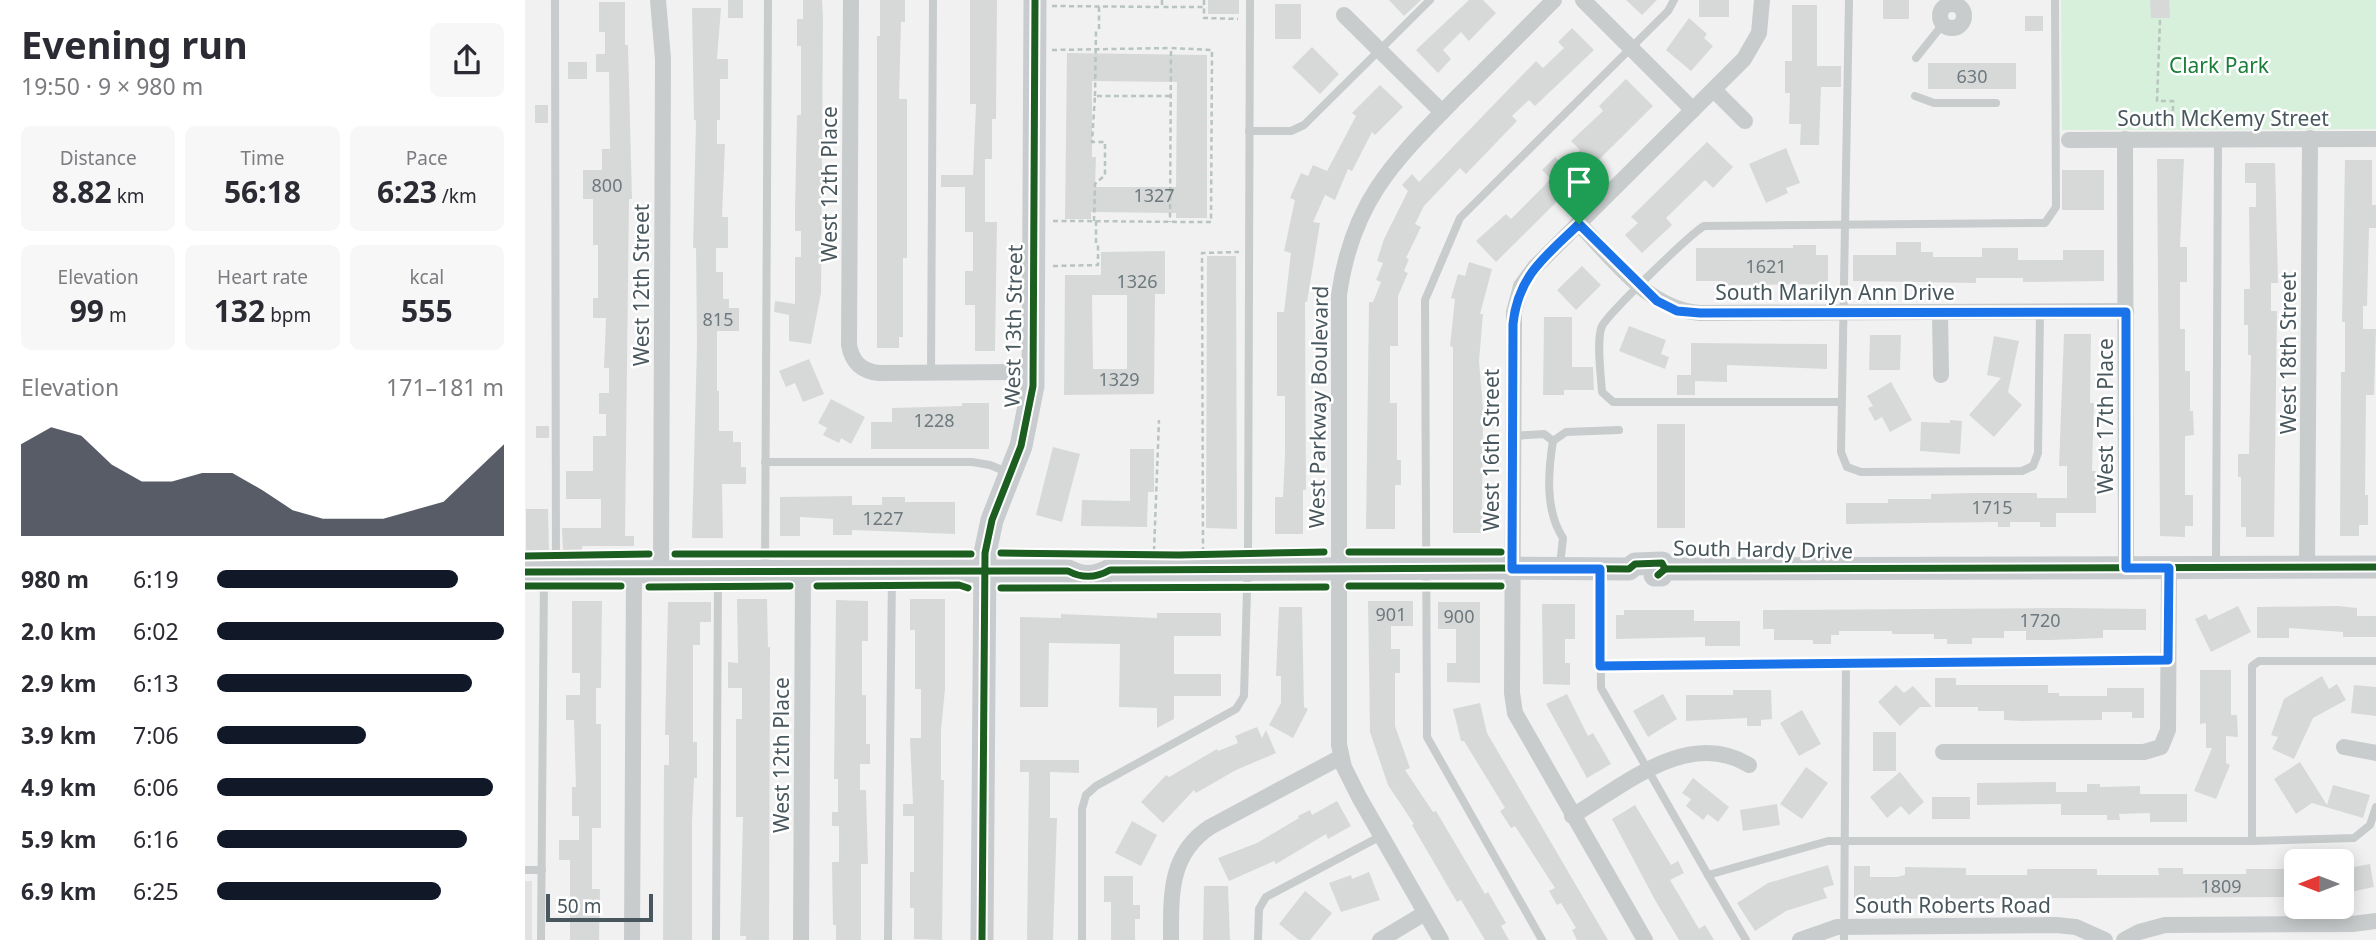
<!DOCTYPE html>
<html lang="en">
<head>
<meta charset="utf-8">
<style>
  body { margin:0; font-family:"Noto Sans",sans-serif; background:#f7f7f7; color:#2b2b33; height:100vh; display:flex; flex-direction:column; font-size:26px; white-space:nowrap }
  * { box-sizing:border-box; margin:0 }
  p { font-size:23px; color:#7c7c81 }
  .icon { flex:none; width:38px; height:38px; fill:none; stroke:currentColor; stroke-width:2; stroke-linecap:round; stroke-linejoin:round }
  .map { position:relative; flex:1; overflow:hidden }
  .side { display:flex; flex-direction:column; background:#fff; width:525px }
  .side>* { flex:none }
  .needle { width:46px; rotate:270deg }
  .controls { position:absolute; left:1759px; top:849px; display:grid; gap:14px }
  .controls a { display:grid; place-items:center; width:70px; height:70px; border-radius:10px; background:#fff; box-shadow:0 4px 18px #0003; font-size:35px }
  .scale { position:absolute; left:21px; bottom:18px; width:107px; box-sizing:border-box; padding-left:7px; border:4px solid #48575d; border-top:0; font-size:19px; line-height:24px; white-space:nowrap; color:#48575d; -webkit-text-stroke:5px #fff; paint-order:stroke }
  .pin { position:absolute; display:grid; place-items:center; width:60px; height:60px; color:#fff; margin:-72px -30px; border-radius:50% 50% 50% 0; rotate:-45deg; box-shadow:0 0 7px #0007 }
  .pin .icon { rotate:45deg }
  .round { display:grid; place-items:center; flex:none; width:74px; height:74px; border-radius:10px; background:#f7f7f7 }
  .summary { display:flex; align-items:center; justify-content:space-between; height:119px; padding:0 21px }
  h1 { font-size:38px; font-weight:700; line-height:52px }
  .figures { display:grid; grid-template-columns:repeat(3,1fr); gap:10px; height:119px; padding:7px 21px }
  .figures div { display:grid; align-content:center; border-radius:10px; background:#f7f7f7; text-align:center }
  .figures b { font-size:30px; font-weight:700 }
  .figures small { font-size:19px; font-weight:400 }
  .figures p { font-size:19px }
  .chart { height:196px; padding:14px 21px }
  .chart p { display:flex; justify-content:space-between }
  .chart svg { width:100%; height:126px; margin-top:7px; fill:#111827; opacity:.7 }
  ul { padding:0 21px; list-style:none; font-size:23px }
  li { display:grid; grid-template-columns:112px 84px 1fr; align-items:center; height:52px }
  li i { height:18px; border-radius:9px; background:#111827 }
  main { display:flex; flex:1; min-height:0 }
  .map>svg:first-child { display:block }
  .education { fill:#e3e2e3 }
  .green { fill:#d6f0db }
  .building { fill:#d7d9d9; fill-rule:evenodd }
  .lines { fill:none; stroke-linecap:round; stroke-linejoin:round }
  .path { stroke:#b8c4be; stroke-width:2.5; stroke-dasharray:5 3.5; stroke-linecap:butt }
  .lane { stroke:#c8cccd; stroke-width:8 }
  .street { stroke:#c8cccd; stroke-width:16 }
  .secondary { stroke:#c9ccce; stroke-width:23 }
  .cycleway-casing { stroke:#fff; stroke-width:11 }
  .cycleway { stroke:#1b5e20; stroke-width:7 }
  .route-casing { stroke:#fff; stroke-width:14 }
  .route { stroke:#1a73e8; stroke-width:9 }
  .labels { text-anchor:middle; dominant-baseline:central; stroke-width:5; stroke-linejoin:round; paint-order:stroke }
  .number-label { font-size:18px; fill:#6d797d }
  .park-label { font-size:21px; fill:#197e38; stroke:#fff }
  .street-label { font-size:21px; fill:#48575d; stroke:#fff }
</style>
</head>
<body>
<main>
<section class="side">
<div class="summary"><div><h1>Evening run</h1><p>19:50 · 9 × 980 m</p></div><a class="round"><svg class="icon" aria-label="share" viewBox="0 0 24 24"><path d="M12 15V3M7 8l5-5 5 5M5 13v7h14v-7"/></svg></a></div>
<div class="figures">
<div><p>Distance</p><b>8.82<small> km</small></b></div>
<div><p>Time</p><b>56:18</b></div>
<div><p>Pace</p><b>6:23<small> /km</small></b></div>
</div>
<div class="figures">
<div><p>Elevation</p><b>99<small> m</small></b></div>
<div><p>Heart rate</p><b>132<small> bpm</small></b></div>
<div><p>kcal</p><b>555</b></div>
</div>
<div class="chart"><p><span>Elevation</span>171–181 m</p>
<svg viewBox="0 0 160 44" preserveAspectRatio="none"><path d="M0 44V12L10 6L20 9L30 19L40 25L50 25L60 22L70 22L80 28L90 35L100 38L110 38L120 38L130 35L140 32L150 22L160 12V44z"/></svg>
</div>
<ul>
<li><b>980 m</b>6:19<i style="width:84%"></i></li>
<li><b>2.0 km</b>6:02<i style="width:100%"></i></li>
<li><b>2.9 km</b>6:13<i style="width:89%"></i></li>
<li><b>3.9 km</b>7:06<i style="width:52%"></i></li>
<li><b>4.9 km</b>6:06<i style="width:96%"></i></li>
<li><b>5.9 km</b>6:16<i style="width:87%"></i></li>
<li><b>6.9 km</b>6:25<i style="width:78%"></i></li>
</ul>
</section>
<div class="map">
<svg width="1851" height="940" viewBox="0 0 1851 940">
  <rect width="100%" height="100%" fill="#f1f1f1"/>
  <rect class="education" x="0" y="881" width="7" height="59"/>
  <path class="green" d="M1536 0H1851V129L1537 130Z"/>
  <g class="building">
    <rect x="203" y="0" width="15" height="18"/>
    <path d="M278 0H297L298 19 296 293 286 344 264 341V315L249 312 250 301 270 304V257H276V231H270V209L272 115H276V46H272V19H278Z"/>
    <path d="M355 0H380V22H376L374 99H382V258H378V337H374V348H352V36H355Z"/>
    <path d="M445 0H472L471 119H467V159H460V222H472L470 351H450V305H440V271H448V232H440V187H416V175H448L451 104H445Z"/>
    <rect x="683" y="0" width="31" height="14"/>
    <path d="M864 0H896L879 16Z"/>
    <path d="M944 0H958L971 13 944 41 936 32 918 50 926 59 913 73 891 50Z"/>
    <path d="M1101 0H1132L1117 15Z"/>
    <rect x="1174" y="0" width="30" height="17"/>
    <rect x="1358" y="0" width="26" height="19"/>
    <path d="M1625 0H1644L1645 18H1626Z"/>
    <path d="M74 2H100V45H103L107 199H104L100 536H109V546H57V550H38L37 528H76V499H41V471H68V436H81V414H74V393H84V368H79L81 318H68V298H73V245H68V199H58V170H77V149H85L84 72H71V54H80V32H74Z"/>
    <rect x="750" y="4" width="26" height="35"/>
    <path d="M1267 5H1292V66H1316V87H1296L1294 145H1275L1276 124H1264L1265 93H1260V61H1267Z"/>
    <path d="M167 8H196L192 59H203V79H195V120H192V144H200L197 217H203V248H191V272H198V299H204V308H214V331H192V391H194V431H208V442H216V467H221V484H197L198 538H167L172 344 171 248H168L171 120H169Z"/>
    <rect x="1500" y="16" width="18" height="15"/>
    <path d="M1164 18 1182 34 1179 38 1188 46 1166 71 1141 50Z"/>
    <path d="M1047 28 1069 50 1010 106 1004 100 987 116 992 121 941 174 935 168 899 206 890 224 896 227 881 258 884 259 879 271 883 273 873 296V346H865V403H872V460H876V485H870V529H841L844 302H848L856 282 851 280 858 263 852 261 859 239 883 191 877 185 887 174 894 182 1011 61 1018 68 1039 48 1033 42Z"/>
    <path d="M787 47 814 74 795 94 767 67Z"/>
    <path d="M542 53 682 55V218H651V213L566 212V219H540ZM567 81 652 82 651 187H570L571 157H567Z"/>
    <rect x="43" y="62" width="19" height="17"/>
    <rect x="1403" y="63" width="88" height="26"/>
    <path d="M1101 79 1128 106 971 262 951 241 981 214 986 219 1021 184 1025 178 1017 170 1030 157 1039 166 1055 150 1046 141 1078 111 1074 106Z"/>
    <path d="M855 85 878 107 850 135 847 132 827 171 823 169 810 200 800 195 788 222 795 223 782 302H780L781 490H778V534H750V497H758L760 453V396H752V312H759L766 253 759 251 770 200 765 198 776 173 783 176 788 165 802 171 831 116 827 113Z"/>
    <rect x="10" y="105" width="13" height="18"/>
    <path d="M1182 142 1208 167 1188 188 1180 180 1141 218 1147 225 1117 253 1100 235 1113 223 1106 217Z"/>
    <path d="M1261 148 1275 183 1261 188 1263 193 1241 203 1224 164Z"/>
    <path d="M1632 159H1659L1655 247H1662V282H1655V329H1660V371H1665V411H1668L1669 435 1660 436V495H1668V526H1660V537L1635 536Z"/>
    <path d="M1820 160H1847V205H1851V228H1844L1842 306H1838V329H1851L1849 395H1841L1840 495H1843V525H1834V536H1815L1816 372H1820V322H1817Z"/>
    <path d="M1720 163H1750L1753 283H1746V311H1752L1749 537H1721V527H1716V477H1713V454H1724L1726 355H1723V325H1719V289H1725L1724 207H1731V183H1720Z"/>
    <rect x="1537" y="170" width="42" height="40"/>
    <path d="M1371 242H1396V252H1408V257H1457V248H1493V260H1538V250H1579V281L1498 282V278H1451V283L1328 281V255H1371Z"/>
    <path d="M1268 245H1291V255H1303V284L1198 285V281H1171V248H1268Z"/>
    <path d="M640 251V294H630L629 394 539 395 540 275H576V252ZM567 295H602V369H568Z"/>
    <path d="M682 256H711L712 529 681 528Z"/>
    <path d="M944 262 967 269 955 314H958L954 361 958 408 957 533H928V347L925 346 930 299 926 298 933 274 940 276Z"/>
    <path d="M1057 266 1076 285 1051 310 1032 290Z"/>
    <path d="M1019 317H1047V367H1068L1069 390H1039V395H1018Z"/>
    <path d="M1104 326 1141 340 1136 354 1144 357 1140 369 1094 351Z"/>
    <path d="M1539 334H1566L1565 403H1569L1567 471H1571V513H1531V527H1515V522H1485V527H1473V522L1321 524V503H1363V499H1406V494L1449 493H1512V498H1542V466H1534Z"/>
    <path d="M1345 335H1376L1375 370H1344Z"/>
    <path d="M1469 336 1494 341 1483 392 1497 405 1469 437 1444 415 1476 378 1462 375Z"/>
    <path d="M1166 343 1302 344V369L1202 365V382L1170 381V395H1152V375H1166Z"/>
    <path d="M284 359 299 394 278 402 270 383 261 387 254 371Z"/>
    <path d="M1366 382 1387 420 1365 432 1357 417 1350 421 1343 408 1348 406 1342 396Z"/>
    <path d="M306 399 340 417 326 444 316 438 314 443 298 435 302 428 293 423Z"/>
    <path d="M437 403H464V449H346V422H367V408L437 406Z"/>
    <path d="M1425 420 1437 421 1435 454 1395 451 1396 422 1425 423Z"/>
    <rect x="1132" y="424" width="28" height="104"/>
    <rect x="11" y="426" width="13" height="12"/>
    <path d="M528 447 555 454 537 522 511 515Z"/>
    <path d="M605 449H629V492H623L622 527 556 526 557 500 605 501Z"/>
    <path d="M327 496V505H357V497H380V502H430V534L327 530V535H308V519L275 517V536H255V497Z"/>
    <path d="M1 509H23L24 550 1 551Z"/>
    <path d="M212 599H242L243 647H245L244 940H221V936H215L218 817H211V719H217V688H203V662L213 663Z"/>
    <path d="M385 599H420V689L416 730V780H419L417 940 389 939V908H385V872H389V816H378V804H388L385 738H396V689H390V630H385Z"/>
    <path d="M311 600 343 601V641H337V695H341V744H345V764H335V790H341L343 864H336V940H311V925H308L307 862H314V826H307V812H313V779H309Z"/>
    <path d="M47 601H77L76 688H71V724H76V828H67V889H75L74 940H45V860H34V840H54V816H47V787H51L49 720H41V695H55V673H47Z"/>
    <path d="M843 601H888V626H866V649H875V673H870V726L885 768 880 770 908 812 911 811 960 894 963 892 981 923 976 926 984 940H960L936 900 932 902 887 825 889 824 863 785 845 732Z"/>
    <path d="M143 602H186V622H175V645H168V742H172V778H169L167 823V940H138L139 765H144V735H140Z"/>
    <path d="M913 602H955V683L922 682V663H931V629H913Z"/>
    <path d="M1017 604H1050V639H1040V663H1045V685L1018 684Z"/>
    <path d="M1713 606 1726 632 1686 652 1670 619 1681 614 1684 620Z"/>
    <path d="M1813 606 1832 608V616H1851V637H1818V632L1764 628V638H1732V607Z"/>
    <path d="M754 607H777L779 707 783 709 768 738 744 725 756 703V676H751Z"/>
    <path d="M1542 608 1621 609V630H1578V638L1525 640H1501V631H1479V638H1447V644H1422V639H1409V634H1367V631H1314V635H1306V644H1288V640H1249V629H1238V610Z"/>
    <path d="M1099 610H1169V621H1215V646H1180V637L1091 639V615H1099Z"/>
    <path d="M632 613H696V636H649V674H696V696H649V719L632 728V708L594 707 595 644 524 643 523 707H495V617L536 618V614L632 618Z"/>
    <path d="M1675 670H1706V715H1712L1713 737 1701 736V763L1705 765 1691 799 1669 791 1687 748H1681V723L1675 724Z"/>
    <path d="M1797 676 1804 689 1812 684 1821 700 1788 718 1769 759 1747 749 1753 737 1746 735 1759 699Z"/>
    <path d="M1410 678H1431V685H1523V693H1534V696H1582V688H1619V718H1607V712H1577V720L1496 721 1479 720V711H1453V707H1410Z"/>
    <path d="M1371 685 1379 693 1388 686 1407 707H1395L1375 726 1353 702Z"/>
    <path d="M1829 685 1851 687V716L1826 713Z"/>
    <path d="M1208 690H1246L1247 719 1236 720V726H1222V718L1161 721V695H1208Z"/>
    <path d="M1042 694 1063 736 1068 733 1086 764 1062 778 1021 704Z"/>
    <path d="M1138 694 1152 719 1123 737 1108 711Z"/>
    <path d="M955 703 962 733 1083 940H1052L1047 930 1051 928 1036 903 1032 905 1024 891 1030 888 990 826 986 828 975 811 980 808 939 741H936L928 709Z"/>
    <path d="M1277 710 1296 744 1274 756 1255 723Z"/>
    <path d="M732 727 737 738 741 730 751 753 711 770 671 793 669 790 638 823 616 802 641 775 644 777 692 749 693 751 713 743 710 736Z"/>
    <rect x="1348" y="732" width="23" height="39"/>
    <path d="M495 760H554V773L525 772V818H532L528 940H502L504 772H495Z"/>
    <path d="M1775 762 1802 805 1808 785 1845 795 1838 818 1787 803 1771 814 1749 779Z"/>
    <path d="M1281 767 1303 783 1277 819 1255 804Z"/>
    <path d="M1375 772 1399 802 1384 815 1376 806 1362 818 1345 797Z"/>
    <path d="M1168 778 1204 807 1193 822 1183 814 1178 820 1161 806 1166 799 1157 793Z"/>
    <path d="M1531 782V792H1562V784H1575V787L1615 786V794H1662V822H1625V813L1594 814 1595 820H1582V815H1536V804L1452 805V783Z"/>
    <rect x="1407" y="797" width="38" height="22"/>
    <path d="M812 801 826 826 803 839 801 834 751 864 749 861 704 881 693 858 732 843 774 818 773 816 785 810 787 815Z"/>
    <path d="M1252 804 1255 825 1218 831 1215 810Z"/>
    <path d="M1110 805 1146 865 1153 861 1159 873 1145 880 1174 929 1180 925 1189 940H1154L1130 900 1087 819Z"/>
    <path d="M607 821 632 835 616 866 590 853Z"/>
    <path d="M1829 864V867L1845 864 1849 887 1816 894V867Z"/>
    <path d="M1303 865 1309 885 1298 888 1302 898 1261 911 1230 931 1212 903 1243 883Z"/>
    <path d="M1329 866H1345V877H1372L1380 875V867L1441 868V875H1502V869H1572V875H1634L1633 868H1658V874H1721V869H1760V873H1771V897L1329 899Z"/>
    <path d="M844 872 855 900 816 912 804 883 826 875 827 879Z"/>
    <path d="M579 876H608V905H615V919H610V940H586V902H579Z"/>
    <path d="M679 886H703L705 940H678Z"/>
    <path d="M780 891 807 913 785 940H774L754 924Z"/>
  </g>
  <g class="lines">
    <g class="path">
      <path d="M637 0V7H679"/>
      <path d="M679 0V18L713 19"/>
      <path d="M527 6 637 7"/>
      <path d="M574 7V29"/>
      <path d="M1635 20 1632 101H1648V124"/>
      <path d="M527 50 646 48"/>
      <path d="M570 96 571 29"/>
      <path d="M528 221C581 221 633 222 686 222L687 50 646 48 645 222"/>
      <path d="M569 221 570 184 580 175V142H567L570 96H646"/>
      <path d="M571 221V243"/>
      <path d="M528 266 573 265V243"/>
      <path d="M629 551 634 420"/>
      <path d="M678 552 677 253 714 252"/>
    </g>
    <g class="lane">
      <path d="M30 0 31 569"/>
      <path d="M1324 0 1316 452 1322 467 1336 472 1497 471 1508 466 1513 453 1515 312"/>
      <path d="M1391 58 1418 24"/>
      <path d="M1390 96 1409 103H1471"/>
      <path d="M724 131H766L779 125 905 0"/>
      <path d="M406 373 408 0"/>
      <path d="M1316 402H1088L1077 392C1076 377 1071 339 1077 326 1085 312 1164 235 1179 226L1520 223 1531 207 1530 0"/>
      <path d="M987 436 1019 434 1028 441"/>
      <path d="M240 462H447L465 465 484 473"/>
      <path d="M1035 565 1038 538C1020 511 1023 472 1028 441L1041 432 1094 430"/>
      <path d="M1691 565 1693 138"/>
      <path d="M1075 569 1076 688 1183 875 1303 841H1727"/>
      <path d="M240 570 243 0"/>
      <path d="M1851 661H1734L1727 666V841L1829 838 1845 825 1851 807"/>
      <path d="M1075 666 1321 665"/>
      <path d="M0 870H17"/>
      <path d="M1183 875 1221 940"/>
      <path d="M16 940 19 575"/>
      <path d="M191 940 193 575"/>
      <path d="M363 940 367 572"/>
      <path d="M557 940V809L561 795 571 786 711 709 719 696 723 555 725 0"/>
      <path d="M733 940 734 909 741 897 856 836"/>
      <path d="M1017 940 902 737 900 300 935 218 1143 11 1149 0"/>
      <path d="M1319 940 1321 665 1643 660"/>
    </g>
    <g class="street">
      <path d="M133 0 138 59 136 571"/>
      <path d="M326 0 324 345C327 362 336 371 354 373L508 372"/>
      <path d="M1058 0 1168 110"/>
      <circle cx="1427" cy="16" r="12"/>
      <path d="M819 15 917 112"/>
      <path d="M1189 90 1220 121"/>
      <path d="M1600 139 1601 568"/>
      <path d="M1544 140 1851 139"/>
      <path d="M1054 224C1089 259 1122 309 1175 313L1601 311"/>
      <path d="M1415 312 1416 375"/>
      <path d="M1782 567 1785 138"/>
      <path d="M1819 747 1851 753"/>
      <path d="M1418 752H1619L1636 747 1643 730 1644 568"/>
      <path d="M1047 816C1100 785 1163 728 1224 765"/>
      <path d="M107 940 109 572"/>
      <path d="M276 940 278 571"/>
      <path d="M646 940C646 895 644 854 685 827L816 757"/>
      <path d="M855 940 900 913"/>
      <path d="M916 940 834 797 819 767 814 745V295C827 202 868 162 931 98 964 66 996 33 1029 0"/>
      <path d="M1120 940 990 713 987 693 989 312 996 286 1010 267 1219 59 1234 33 1237 0"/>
      <path d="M1275 940 1312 927 1531 925 1551 927 1580 940"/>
      <path d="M1599 940 1614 932 1640 925 1828 924 1851 921"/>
    </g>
    <g class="secondary">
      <path d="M0 572 543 571C558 579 571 578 585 570L975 568 1104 569 1110 564 1137 563 1140 569"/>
      <path d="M1130 575H1136L1140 569 1851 567"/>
      <path d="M457 940 460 553 467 520 496 446 508 386 510 0"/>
    </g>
    <g class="cycleway-casing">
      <g id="cycleway">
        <path d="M824 552H976"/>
        <path d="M476 553 654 555 799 552"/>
        <path d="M150 554H446"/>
        <path d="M0 556 124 554"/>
        <path d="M0 572 543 571C558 579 571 578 585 570L975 568 1104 569 1110 564 1137 563 1140 569"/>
        <path d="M1133 575 1140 569 1851 567"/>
        <path d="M0 586H96"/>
        <path d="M292 586 434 585 443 588"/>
        <path d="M824 586H976"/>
        <path d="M124 587 265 586"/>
        <path d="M476 588 801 587"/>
        <path d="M457 940 460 553 467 520 496 446 508 386 510 0"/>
      </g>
    </g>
    <use href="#cycleway" class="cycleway"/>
  </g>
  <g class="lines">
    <g class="route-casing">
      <path id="route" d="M1054 224 1132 301 1152 311 1175 313 1601 312V568H1644L1643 660 1075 666V569H987L988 324C993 275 1021 256 1054 224Z"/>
    </g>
    <use href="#route" class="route"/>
  </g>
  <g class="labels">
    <g class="number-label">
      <text x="1447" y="76">630</text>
      <text x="82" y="185">800</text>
      <text x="629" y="195">1327</text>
      <text x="1241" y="266">1621</text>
      <text x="612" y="281">1326</text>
      <text x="193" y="319">815</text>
      <text x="594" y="379">1329</text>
      <text x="409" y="420">1228</text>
      <text x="1467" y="507">1715</text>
      <text x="358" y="518">1227</text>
      <text x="866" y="614">901</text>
      <text x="934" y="616">900</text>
      <text x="1515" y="620">1720</text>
      <text x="1696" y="886">1809</text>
    </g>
    <g class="park-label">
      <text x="1694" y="65">Clark Park</text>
    </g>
    <g class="street-label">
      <text x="1698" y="118">South McKemy Street</text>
      <text transform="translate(304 184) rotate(-90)">West 12th Place</text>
      <text transform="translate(116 285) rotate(-90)">West 12th Street</text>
      <text x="1310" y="292">South Marilyn Ann Drive</text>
      <text transform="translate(488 326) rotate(-89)">West 13th Street</text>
      <text transform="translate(1763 353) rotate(-90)">West 18th Street</text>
      <text transform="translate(793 407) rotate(-89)">West Parkway Boulevard</text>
      <text transform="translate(1580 416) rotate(-90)">West 17th Place</text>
      <text transform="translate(966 450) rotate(-90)">West 16th Street</text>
      <text transform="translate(1238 549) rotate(1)">South Hardy Drive</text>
      <text transform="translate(256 755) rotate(-90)">West 12th Place</text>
      <text x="1428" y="905">South Roberts Road</text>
    </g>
  </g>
</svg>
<div class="controls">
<a><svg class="needle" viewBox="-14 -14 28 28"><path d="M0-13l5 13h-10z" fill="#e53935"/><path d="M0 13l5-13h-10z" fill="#7c7c81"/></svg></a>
</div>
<div class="scale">50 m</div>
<div class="pin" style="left:1054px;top:224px;background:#1e9e55"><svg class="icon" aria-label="arrive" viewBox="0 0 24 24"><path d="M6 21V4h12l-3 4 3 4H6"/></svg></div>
</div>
</main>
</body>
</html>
